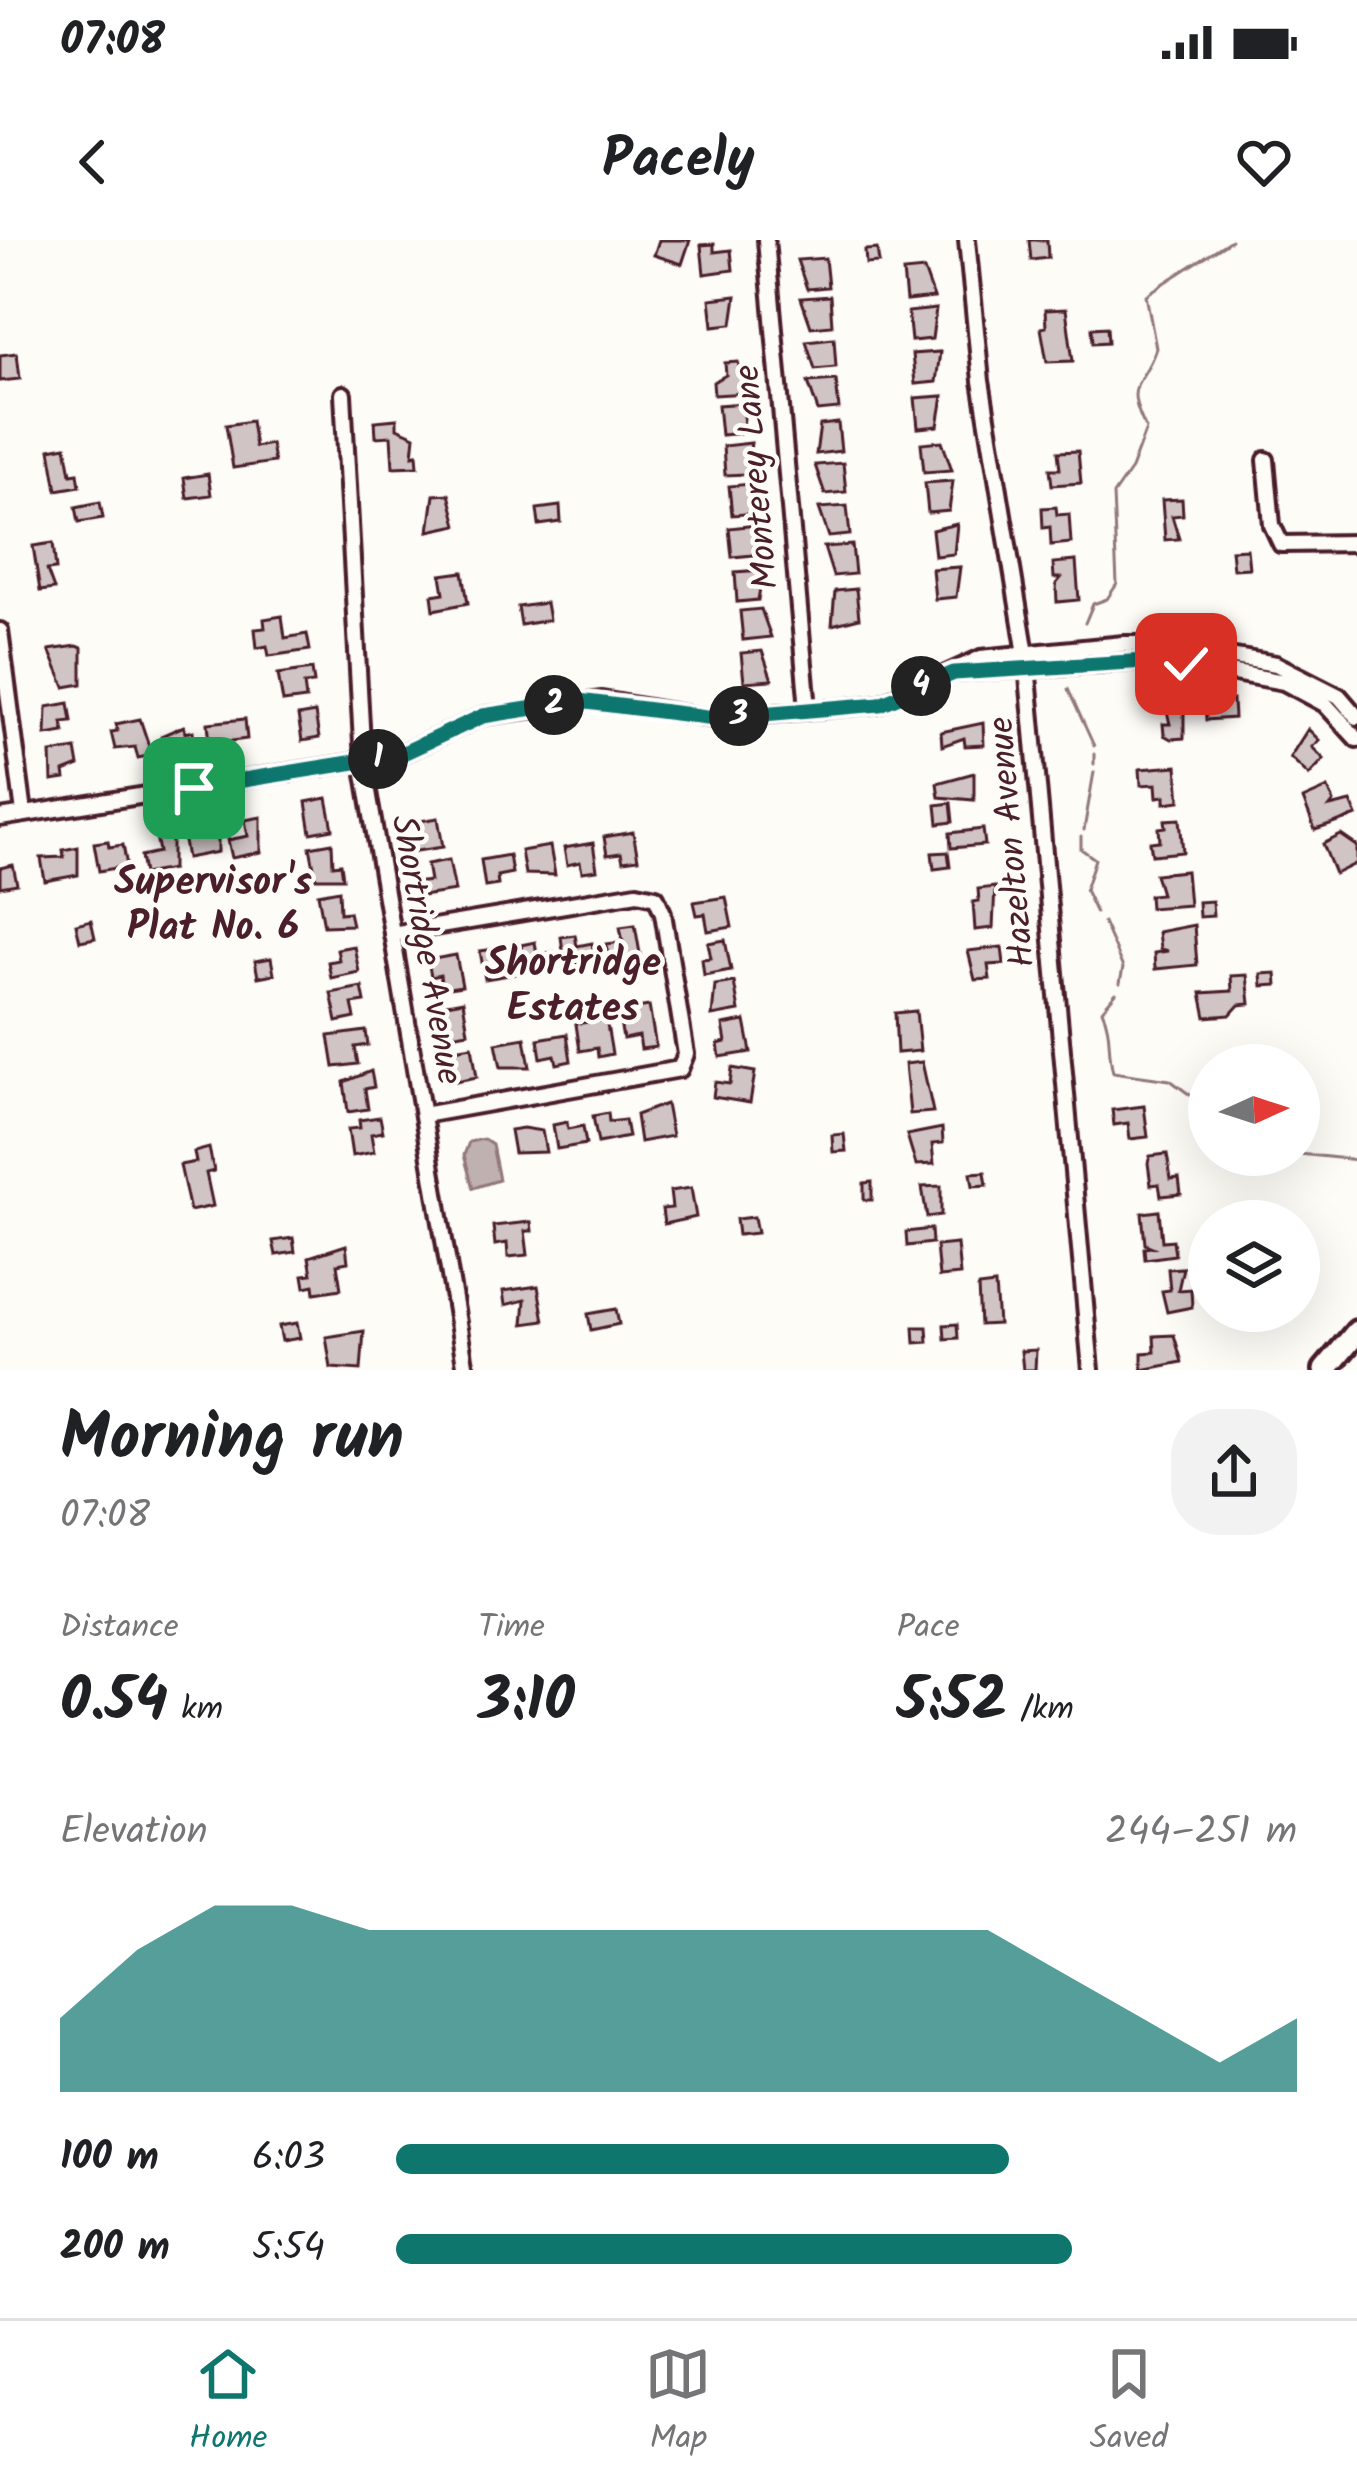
<!DOCTYPE html>
<html lang="en">
<head>
<meta charset="utf-8">
<style>
  body { margin:0; font-family:Kalam,sans-serif; background:#f2f2f2; color:#202124; height:100vh; display:flex; flex-direction:column; font-size:45px; white-space:nowrap }
  * { box-sizing:border-box; margin:0 }
  p { font-size:39px; color:#757577 }
  .icon { flex:none; width:66px; height:66px; fill:none; stroke:currentColor; stroke-width:2; stroke-linecap:round; stroke-linejoin:round }
  .map { position:relative; height:1130px; overflow:hidden }
  .details { display:flex; flex-direction:column; background:#fff; flex:1 }
  .details>* { flex:none }
  .needle { width:78px; rotate:87deg }
  .buttons { position:absolute; left:1188px; top:804px; display:grid; gap:24px }
  .buttons a { display:grid; place-items:center; width:132px; height:132px; border-radius:50%; background:#fff; box-shadow:0 12px 48px #0002; font-size:60px }
  .pin { position:absolute; display:grid; place-items:center; width:102px; height:102px; color:#fff; margin:-51px; border-radius:24px; box-shadow:0 6px 18px #0006 }
  .km { position:absolute; width:60px; height:60px; margin:-30px; border-radius:50%; background:#222; color:#fff; font-size:33px; line-height:60px; text-align:center }
  .round { display:grid; place-items:center; flex:none; width:126px; height:126px; border-radius:48px; background:#f2f2f2 }
  .summary { display:flex; align-items:center; justify-content:space-between; height:204px; padding:0 60px }
  h1 { font-size:66px; font-weight:700; line-height:90px }
  .figures { display:grid; grid-template-columns:repeat(3,1fr); gap:18px; height:204px; padding:12px 60px }
  .figures div { display:grid; align-content:center }
  .figures b { font-size:60px; font-weight:700 }
  .figures small { font-size:33px; font-weight:400 }
  .figures p { font-size:33px }
  .chart { height:336px; padding:24px 60px }
  .chart p { display:flex; justify-content:space-between }
  .chart svg { width:100%; height:216px; margin-top:12px; fill:#0f766e; opacity:.7 }
  ul { padding:0 60px; list-style:none; font-size:39px }
  li { display:grid; grid-template-columns:192px 144px 1fr; align-items:center; height:90px }
  li i { height:30px; border-radius:15px; background:#0f766e }
  .status { display:flex; justify-content:space-between; align-items:center; height:84px; padding:0 60px; background:#fff; direction:ltr }
  .status svg { height:33px; fill:currentColor }
  header { display:flex; justify-content:space-between; align-items:center; height:156px; padding:0 60px; background:#fff; font-size:54px; font-weight:700 }
  .tab-bar { display:flex; justify-content:space-around; align-items:center; height:168px; border-top:3px solid #e0e0e0; background:#fff; font-size:33px; color:#757577 }
  .tab-bar a { display:grid; justify-items:center; gap:6px }
  .tab-bar .active { color:#0f766e }
  .map>svg:first-child { display:block }
  .water { fill:#c0b1b1; stroke:#91777b; stroke-width:3 }
  .lines { fill:none; stroke-linecap:round; stroke-linejoin:round }
  .stream { stroke:#91777b; stroke-width:3 }
  .building { fill:#d0c5c4; stroke:#4a1f2b; stroke-width:3 }
  .minor-casing { stroke:#4a1f2b; stroke-width:22 }
  .highway-casing { stroke:#4a1f2b; stroke-width:30 }
  .minor { stroke:#fdfcf7; stroke-width:14 }
  .highway { stroke:#fdfcf7; stroke-width:21 }
  .route-casing { stroke:#fff; stroke-width:24 }
  .route { stroke:#0f766e; stroke-width:15 }
  .labels { text-anchor:middle; dominant-baseline:central; stroke-width:9; stroke-linejoin:round; paint-order:stroke }
  .street-label { font-size:36px; fill:#4a1f2b; stroke:#fdfcf7 }
  .neighbourhood-label { font-size:39px; font-weight:bold; fill:#4a1f2b; stroke:#fdfcf7 }
</style>
</head>
<body>
<div class="status"><b>07:08</b><svg viewBox="0 0 49 12"><path d="M0 12V9h3v3zM5 12V6h3v6zM10 12V3h3v9zM15 12V0h3v12zM26 1h20v11H26zM47 4h2v5h-2z"/></svg></div>
<header><svg class="icon" aria-label="back" viewBox="0 0 24 24"><path d="M15 5l-7 7 7 7"/></svg>Pacely<svg class="icon" aria-label="heart" viewBox="0 0 24 24"><path d="M12 20l-8-8c-3-5 5-10 8-4 3-6 11-1 8 4z"/></svg></header>
<div class="map">
<svg width="1357" height="1130" viewBox="0 0 1357 1130">
  <rect width="100%" height="100%" fill="#fdfcf7"/>
  <filter id="ink" filterUnits="userSpaceOnUse"><feTurbulence type="fractalNoise" baseFrequency=".00833" numOctaves="2"/><feDisplacementMap in="SourceGraphic" scale="24" xChannelSelector="R" yChannelSelector="G"/><feConvolveMatrix kernelMatrix="1 2 1 2 8 2 1 2 1" color-interpolation-filters="sRGB"/></filter>
  <g filter="url(#ink)">
    <path class="water" d="M483 899 492 905 499 940 473 948 464 915 469 902Z"/>
    <g class="lines">
      <g class="stream">
        <path d="M1085 383 1093 364 1107 359 1117 344 1113 255 1131 229 1146 189C1122 140 1143 148 1156 108L1146 55 1231 0"/>
        <path d="M1068 449 1094 506"/>
        <path d="M1094 524V514"/>
        <path d="M1084 590 1094 532"/>
        <path d="M1081 597V609L1095 619 1085 650 1096 673"/>
        <path d="M1103 682 1123 728 1120 743"/>
        <path d="M1116 753 1102 770C1112 791 1107 810 1113 832L1170 840 1209 869"/>
        <path d="M1299 914 1357 920"/>
      </g>
    </g>
    <g class="building">
      <path d="M659 0H690L682 24 654 15Z"/>
      <path d="M1029 0H1047L1048 18 1031 20Z"/>
      <path d="M714 4V12L731 10 733 30 704 34 701 5Z"/>
      <path d="M877 9 879 23 866 24 865 10Z"/>
      <path d="M825 18 828 47 807 49 797 20Z"/>
      <path d="M924 30 934 58 906 61 903 32Z"/>
      <path d="M736 56 732 84 713 86 710 59Z"/>
      <path d="M830 56 832 85 811 87 801 58Z"/>
      <path d="M936 69 932 99 911 101 908 72Z"/>
      <path d="M1066 69 1073 121 1047 122 1041 88 1046 87 1045 70Z"/>
      <path d="M1107 87 1108 102 1093 103 1092 88Z"/>
      <path d="M834 98 836 127 815 129 806 101Z"/>
      <path d="M940 112 936 142 915 144 912 114Z"/>
      <path d="M17 113 20 139 0 141V115Z"/>
      <path d="M738 122 747 153 714 155 713 142 726 135 725 123Z"/>
      <path d="M836 140 839 169 818 171 808 142Z"/>
      <path d="M943 156 938 186 918 188 915 158Z"/>
      <path d="M746 163 742 193 721 195 718 165Z"/>
      <path d="M397 179V188L415 196 413 215 417 214 418 226 393 227 391 196 376 197 375 181Z"/>
      <path d="M251 181 255 207 271 204 274 222 233 228 226 185Z"/>
      <path d="M838 183 841 211 816 214 820 185Z"/>
      <path d="M942 201 952 230 924 232 921 203Z"/>
      <path d="M751 203 746 234 725 235 723 206Z"/>
      <path d="M66 206 71 234 78 233 80 246 57 250 50 209Z"/>
      <path d="M1078 211 1081 243 1052 245 1050 229H1060L1058 212Z"/>
      <path d="M843 223 846 252 825 254 815 225Z"/>
      <path d="M208 234 211 255 187 258 184 238Z"/>
      <path d="M953 241 949 271 928 273 925 243Z"/>
      <path d="M750 244 760 273 732 275 729 246Z"/>
      <path d="M449 254 457 285 429 291 434 255Z"/>
      <path d="M1182 259 1183 275 1172 276 1179 299 1165 300 1162 260Z"/>
      <path d="M100 262 103 278 79 282 76 267Z"/>
      <path d="M560 266 561 282 539 285 537 269Z"/>
      <path d="M847 266 850 295 829 297 819 268Z"/>
      <path d="M1056 267 1057 275 1069 274 1071 303 1051 305 1050 287 1043 288 1042 268Z"/>
      <path d="M957 284 954 314 935 316 932 290Z"/>
      <path d="M757 285 753 315 732 317 729 288Z"/>
      <path d="M53 303 56 329 47 330 54 349 40 351 33 306Z"/>
      <path d="M852 305 855 334 833 336 824 307Z"/>
      <path d="M1247 309 1249 328 1233 329 1231 310Z"/>
      <path d="M1076 321 1079 360 1057 362 1056 344 1061 338H1054L1053 323Z"/>
      <path d="M960 327 956 357 935 359 932 329Z"/>
      <path d="M763 330 758 360 737 362 735 332Z"/>
      <path d="M463 332 468 363 434 370 432 355 444 353 441 335Z"/>
      <path d="M856 349 859 378 832 385 835 351Z"/>
      <path d="M546 363 549 380 521 385 518 367Z"/>
      <path d="M761 369 771 397 743 400 740 371Z"/>
      <path d="M282 376 285 398 307 394 310 410 269 416 267 406 257 408 255 389 265 388 264 379Z"/>
      <path d="M77 406 82 408V444L65 447 49 410Z"/>
      <path d="M762 411 772 440 744 442 741 413Z"/>
      <path d="M312 429 314 443 304 444 306 459 283 462 278 434Z"/>
      <path d="M1233 460 1234 478 1206 480 1205 463Z"/>
      <path d="M69 463 72 481 62 482 64 492 46 495 47 467Z"/>
      <path d="M1184 463V498L1171 499 1164 495 1163 484H1170L1165 464Z"/>
      <path d="M315 473 319 498 302 501 298 476Z"/>
      <path d="M140 479 152 515 138 518 135 507 115 509 111 492 117 491 116 484Z"/>
      <path d="M245 479 247 499 210 504 208 483Z"/>
      <path d="M983 483 984 505 965 506 964 498 942 506 941 492Z"/>
      <path d="M184 486 185 493 193 491 195 509 164 514 161 496Z"/>
      <path d="M1308 489 1319 500 1312 507 1324 519 1309 535 1290 517Z"/>
      <path d="M76 509 79 526 64 532 65 539 52 541 51 513Z"/>
      <path d="M1177 526 1180 561 1165 563V556L1157 557 1156 544 1141 545 1140 529Z"/>
      <path d="M974 533V560L939 557 937 543Z"/>
      <path d="M1328 548 1334 562 1330 567 1351 562 1357 576 1315 590 1303 559Z"/>
      <path d="M327 558 333 589 311 593 306 562Z"/>
      <path d="M951 563 953 582 938 584 936 565Z"/>
      <path d="M261 577V612L232 618 228 600 248 596 245 580Z"/>
      <path d="M438 578 443 607 410 612 408 599 416 597 414 582Z"/>
      <path d="M1180 579 1183 612 1152 615 1150 602 1160 601 1159 588 1166 587 1165 580Z"/>
      <path d="M218 585V612L187 618 183 596 205 595 204 588Z"/>
      <path d="M983 589 985 605 951 608 950 593Z"/>
      <path d="M633 592 638 619 623 621 621 613 607 615 604 597Z"/>
      <path d="M172 593V629L144 634 141 616 159 612 156 596Z"/>
      <path d="M1341 595 1357 606V623L1335 634 1323 604Z"/>
      <path d="M108 601 109 607 123 605 127 626 99 631 94 603Z"/>
      <path d="M332 603 333 625 341 624 343 638H316L310 607Z"/>
      <path d="M593 603 597 630 582 632 580 622 567 625 564 608Z"/>
      <path d="M550 606 555 635 525 634 521 611Z"/>
      <path d="M78 607V635L45 641 41 618 64 617 63 610Z"/>
      <path d="M948 612 950 627 934 629 932 613Z"/>
      <path d="M509 615 512 633 497 636 498 645 485 647 481 620Z"/>
      <path d="M449 620 455 651 416 657 414 643 430 641 427 624Z"/>
      <path d="M13 625 17 644 0 647V628Z"/>
      <path d="M1186 631 1189 665 1150 668 1149 655 1161 654 1155 634Z"/>
      <path d="M995 647 993 688 975 690 973 662 979 661 978 649Z"/>
      <path d="M339 650 340 673 349 672 352 685 324 686 318 654Z"/>
      <path d="M726 657 732 687 708 691 705 674 697 675 694 662Z"/>
      <path d="M1212 661 1213 676 1199 677 1198 662Z"/>
      <path d="M91 680 95 698 80 701 76 684Z"/>
      <path d="M635 685 642 725 610 727 606 704 623 702 620 687Z"/>
      <path d="M1194 685 1197 725 1155 729 1154 713 1168 711 1160 709 1158 692Z"/>
      <path d="M575 695 577 706 592 703 595 721 565 725 561 697Z"/>
      <path d="M725 700 731 730 704 735 702 719 711 718 708 703Z"/>
      <path d="M535 702 537 715 553 712 556 731H526L521 705Z"/>
      <path d="M354 706 359 732 331 738 328 722 339 720 337 709Z"/>
      <path d="M1002 707 1004 724 988 725 990 739 975 740 968 711Z"/>
      <path d="M495 709 497 720 512 718 515 734 485 739 480 711Z"/>
      <path d="M456 715 462 746 442 749 440 735 431 737 428 720Z"/>
      <path d="M271 718 274 734 258 737 255 721Z"/>
      <path d="M1276 733 1277 745 1262 746 1261 734Z"/>
      <path d="M1247 735 1250 764 1239 765 1230 775 1206 777 1201 753 1232 751 1231 736Z"/>
      <path d="M734 742 739 771 712 776 715 745Z"/>
      <path d="M362 747 365 762 352 764 355 778 337 782 331 753Z"/>
      <path d="M463 761 468 792 451 795 448 778 439 780 436 766Z"/>
      <path d="M649 766 656 807 641 809 639 796 623 799 618 771Z"/>
      <path d="M916 771 920 811 897 813 895 773Z"/>
      <path d="M606 779 612 814 598 817 597 808 580 811 576 784Z"/>
      <path d="M745 781 751 812 720 817 718 804 726 802 723 785Z"/>
      <path d="M366 791 368 805 355 807 358 824 334 827 329 796Z"/>
      <path d="M567 794 571 821 557 824 555 815 541 818 538 799Z"/>
      <path d="M525 798 530 827H501L496 803Z"/>
      <path d="M472 806 477 837 456 841 452 823 445 824 443 811Z"/>
      <path d="M922 822 933 872 910 874 905 824Z"/>
      <path d="M732 828 755 832 750 863 713 857 715 842 730 844Z"/>
      <path d="M371 831 374 847 365 849 368 869 348 872 344 842Z"/>
      <path d="M666 864 672 896 640 902 636 875Z"/>
      <path d="M1144 866 1148 897 1130 899 1128 883 1114 885 1112 870Z"/>
      <path d="M608 873 609 882 625 880 628 897 598 903 593 876Z"/>
      <path d="M380 877 383 892 371 894 374 912 352 916 348 889 360 888 359 880Z"/>
      <path d="M567 882 568 889 583 886 586 904 557 909 553 885Z"/>
      <path d="M523 888 542 891 546 912 514 913 510 890Z"/>
      <path d="M942 888 943 903 932 904 934 924 916 925 907 895Z"/>
      <path d="M844 894 846 911 833 912 832 895Z"/>
      <path d="M209 908 214 931 206 933 213 966 190 971 180 925 196 922 194 912Z"/>
      <path d="M1167 914 1171 939 1179 938 1181 954 1161 956 1159 944 1151 945 1148 923 1150 916Z"/>
      <path d="M985 932 987 945 973 946 971 933Z"/>
      <path d="M872 942V960H864V943Z"/>
      <path d="M941 946V975L927 977 922 947Z"/>
      <path d="M691 948 696 977 664 984 662 969 672 968 670 951Z"/>
      <path d="M1159 971 1162 1001 1173 1000 1175 1015 1145 1019 1144 1008 1152 1007 1145 1004 1142 973Z"/>
      <path d="M754 977 757 993 738 995 736 979Z"/>
      <path d="M531 982 532 991H525L528 1015 508 1017 507 1003 495 1005 493 986Z"/>
      <path d="M931 989 932 1003 907 1006 906 992Z"/>
      <path d="M293 998 295 1012 276 1015 273 1001Z"/>
      <path d="M957 1004 960 1035 939 1037 936 1006Z"/>
      <path d="M346 1005 348 1022 337 1024 341 1049 315 1053 314 1045 305 1047 303 1035 312 1034 309 1017Z"/>
      <path d="M1183 1028 1178 1050 1191 1049 1192 1067 1167 1072 1162 1051 1170 1050 1168 1029Z"/>
      <path d="M995 1045 998 1084 980 1085 978 1047Z"/>
      <path d="M538 1046 544 1081 523 1084 525 1060 505 1065 503 1051Z"/>
      <path d="M616 1069 619 1084 591 1090 588 1074Z"/>
      <path d="M297 1083 300 1098 282 1101 279 1086Z"/>
      <path d="M957 1084 958 1098 945 1099 944 1085Z"/>
      <path d="M914 1087H927L928 1102 915 1103Z"/>
      <path d="M364 1091 361 1130 331 1128 326 1097Z"/>
      <path d="M1174 1095 1182 1122 1142 1130V1113L1155 1112 1154 1096Z"/>
      <path d="M1036 1110 1035 1130H1023L1021 1111Z"/>
    </g>
    <g class="lines">
      <g class="minor-casing">
        <g id="minor">
          <path d="M766 0 808 469"/>
          <path d="M967 0 981 141 1026 414 1091 1130"/>
          <path d="M343 154 363 522 466 1130"/>
          <path d="M1266 220 1272 285 1281 304 1357 303"/>
          <path d="M0 391 24 573"/>
          <path d="M954 433 1146 421 1186 424 1284 442 1325 464 1357 499"/>
          <path d="M0 578 399 515 483 476 602 460 715 479 880 464 981 418 1124 404H1159L1276 424 1339 456 1357 477"/>
          <path d="M392 694 637 653 656 657 663 673 686 814 680 829 423 875"/>
        </g>
      </g>
      <g class="highway-casing">
        <path id="highway" d="M1325 1130 1357 1092"/>
      </g>
      <use href="#minor" class="minor"/>
      <use href="#highway" class="highway"/>
    </g>
  </g>
  <g class="lines" filter="url(#ink)">
    <g class="route-casing">
      <path id="route" d="M194 548 399 515 483 476 579 461 715 478 880 464 954 433 1146 421 1186 424"/>
    </g>
    <use href="#route" class="route"/>
  </g>
  <g class="labels">
    <g class="street-label">
      <text transform="translate(758 237) rotate(-95)">Monterey Lane</text>
      <text transform="translate(1013 602) rotate(-95)">Hazelton Avenue</text>
      <text transform="translate(425 710) rotate(80)">Shortridge Avenue</text>
    </g>
    <g class="neighbourhood-label">
      <text x="213" y="644">Supervisor's<tspan x="213" dy="45">Plat No. 6</tspan></text>
      <text x="573" y="725">Shortridge<tspan x="573" dy="45">Estates</tspan></text>
    </g>
  </g>
</svg>
<div class="buttons">
<a><svg class="needle" viewBox="-14 -14 28 28"><path d="M0-13l5 13h-10z" fill="#e53935"/><path d="M0 13l5-13h-10z" fill="#757577"/></svg></a>
<a><svg class="icon" aria-label="layers" viewBox="0 0 24 24"><path d="M12 4l9 5-9 5-9-5zM3 14l9 5 9-5"/></svg></a>
</div>
<div class="pin" style="left:194px;top:548px;background:#1e9e55"><svg class="icon" aria-label="arrive" viewBox="0 0 24 24"><path d="M6 21V4h12l-3 4 3 4H6"/></svg></div>
<div class="pin" style="left:1186px;top:424px;background:#d93025"><svg class="icon" aria-label="check" viewBox="0 0 24 24"><path d="M5 12l5 5 9-10"/></svg></div>
<b class="km" style="left:378px;top:519px">1</b>
<b class="km" style="left:554px;top:465px">2</b>
<b class="km" style="left:739px;top:476px">3</b>
<b class="km" style="left:921px;top:446px">4</b>
</div>
<section class="details">
<div class="summary"><div><h1>Morning run</h1><p>07:08</p></div><a class="round"><svg class="icon" aria-label="share" viewBox="0 0 24 24"><path d="M12 15V3M7 8l5-5 5 5M5 13v7h14v-7"/></svg></a></div>
<div class="figures">
<div><p>Distance</p><b>0.54<small> km</small></b></div>
<div><p>Time</p><b>3:10</b></div>
<div><p>Pace</p><b>5:52<small> /km</small></b></div>
</div>
<div class="chart"><p><span>Elevation</span>244–251 m</p>
<svg viewBox="0 0 160 44" preserveAspectRatio="none"><path d="M0 44V29L10 15L20 6L30 6L40 11L50 11L60 11L70 11L80 11L90 11L100 11L110 11L120 11L130 20L140 29L150 38L160 29V44z"/></svg>
</div>
<ul>
<li><b>100 m</b>6:03<i style="width:68%"></i></li>
<li><b>200 m</b>5:54<i style="width:75%"></i></li>
</ul>
</section>
<nav class="tab-bar">
<a class="active"><svg class="icon" aria-label="home" viewBox="0 0 24 24"><path d="M3 11l9-7 9 7M6 9v11h12V9"/></svg>Home</a>
<a><svg class="icon" aria-label="map" viewBox="0 0 24 24"><path d="M3 6l6-2 6 2 6-2v14l-6 2-6-2-6 2zM9 4v14M15 6v14"/></svg>Map</a>
<a><svg class="icon" aria-label="saved" viewBox="0 0 24 24"><path d="M7 4h10v16l-5-4-5 4z"/></svg>Saved</a>
</nav>
</body>
</html>
